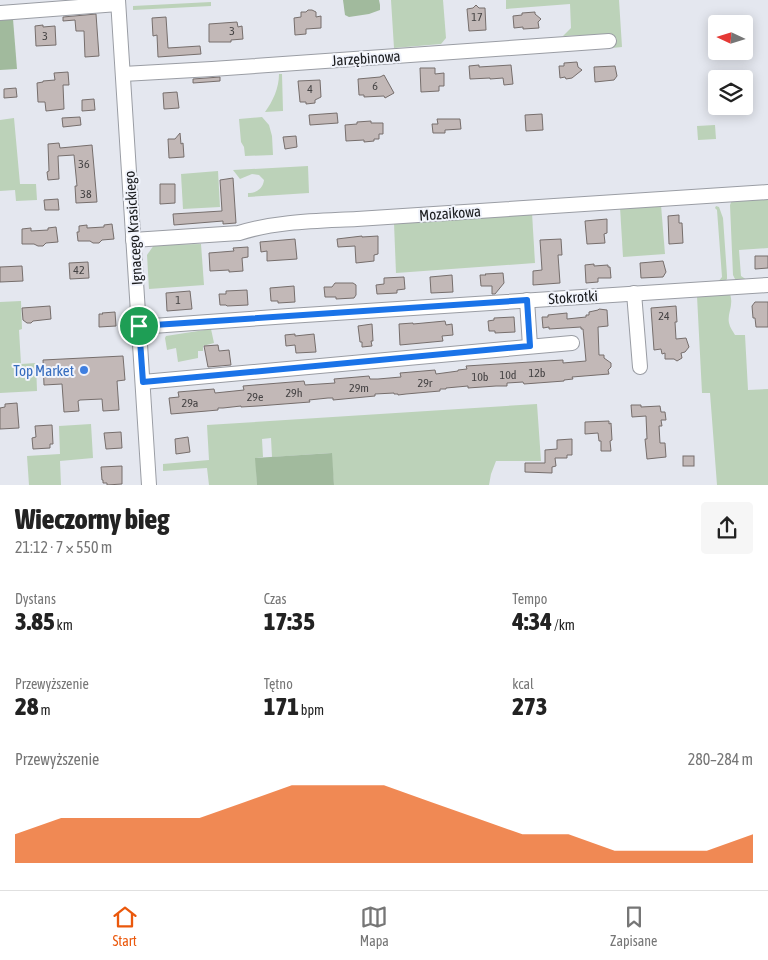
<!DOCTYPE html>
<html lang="pl">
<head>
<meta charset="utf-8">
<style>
  body { margin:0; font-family:"Asap Condensed",sans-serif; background:#f6f6f6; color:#222; height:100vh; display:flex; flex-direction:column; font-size:19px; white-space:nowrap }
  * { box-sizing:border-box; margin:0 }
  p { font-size:16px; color:#767676 }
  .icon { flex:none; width:28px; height:28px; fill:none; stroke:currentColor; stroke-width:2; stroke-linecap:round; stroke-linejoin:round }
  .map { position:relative; height:485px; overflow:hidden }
  .drawer { display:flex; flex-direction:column; background:#fff; flex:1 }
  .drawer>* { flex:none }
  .needle { width:32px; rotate:274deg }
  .tools { position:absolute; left:708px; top:15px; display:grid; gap:10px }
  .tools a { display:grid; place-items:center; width:45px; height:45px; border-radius:5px; background:#fff; box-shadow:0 2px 12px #0003; font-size:25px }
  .pin { position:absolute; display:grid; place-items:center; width:42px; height:42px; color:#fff; margin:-21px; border:2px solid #fff; border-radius:50%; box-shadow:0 1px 5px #0007 }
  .round { display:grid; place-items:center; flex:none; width:52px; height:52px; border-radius:5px; background:#f6f6f6 }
  .summary { display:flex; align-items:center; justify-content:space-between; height:85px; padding:0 15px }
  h1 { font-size:28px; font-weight:800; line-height:38px }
  .stats { display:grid; grid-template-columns:repeat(3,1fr); gap:8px; height:85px; padding:5px 15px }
  .stats div { display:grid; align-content:center }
  .stats b { font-size:25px; font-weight:800 }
  .stats small { font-size:14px; font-weight:400 }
  .stats p { font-size:14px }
  .chart { height:140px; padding:10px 15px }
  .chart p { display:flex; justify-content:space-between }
  .chart svg { width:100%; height:90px; margin-top:5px; fill:#ea580c; opacity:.7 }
  .tabs { display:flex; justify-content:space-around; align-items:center; height:70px; border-top:1px solid #e0e0e0; background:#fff; font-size:14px; color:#767676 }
  .tabs a { display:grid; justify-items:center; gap:2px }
  .tabs .active { color:#ea580c }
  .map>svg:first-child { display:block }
  .green { fill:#bcd2b9 }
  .forest { fill:#a1ba9d }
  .building { fill:#c2b8b7; stroke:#766e6c }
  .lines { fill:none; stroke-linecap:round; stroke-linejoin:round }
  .minor-casing { stroke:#9a9da4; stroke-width:16 }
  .minor { stroke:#fff; stroke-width:14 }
  .route-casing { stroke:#fff; stroke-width:10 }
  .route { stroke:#1a73e8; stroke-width:6 }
  .shop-dot { fill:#3f7fe0; stroke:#f1f4fc; stroke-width:2 }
  .labels { text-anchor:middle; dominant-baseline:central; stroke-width:4; stroke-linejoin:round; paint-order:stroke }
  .number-label { font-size:12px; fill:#454344 }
  .street-label { font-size:15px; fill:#1b1c1e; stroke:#f1f4fc }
  .shop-label { font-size:15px; fill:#366cbe; stroke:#f1f4fc; text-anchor:end }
</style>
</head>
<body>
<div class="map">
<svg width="768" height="485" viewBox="0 0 768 485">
  <rect width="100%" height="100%" fill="#e4e7ef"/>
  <g class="green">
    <path d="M391 0H443L446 38 441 44 394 48Z"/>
    <path d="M506 0H619L622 47 612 48 611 37 590 38 589 35 563 36 571 28 570 4 506 9Z"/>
    <path d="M211 2V6L133 10V6Z"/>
    <path d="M279 74H282L283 111 265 112C273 101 279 88 279 74Z"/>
    <path d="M262 117 269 125 272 136 273 155 245 156 244 147 241 142 239 119Z"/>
    <path d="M14 118 20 184H36L37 200 16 201 15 190 0 191V120Z"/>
    <path d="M715 125 716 139 698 140 697 126Z"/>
    <path d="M308 166 309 193 248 197V193C256 193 263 189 264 180L259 175 252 174 240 179 233 170Z"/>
    <path d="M218 171 220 207 183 209 181 174Z"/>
    <path d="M768 196V248L739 250 741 276 747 280 736 281 733 275 730 205 733 197Z"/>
    <path d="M661 205 665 254 623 257 620 207Z"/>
    <path d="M716 206 719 207 723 218 727 275V279L725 281 718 282 722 277 717 210 715 208Z"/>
    <path d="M532 213 535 263 396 273 394 223Z"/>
    <path d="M201 244 204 285 149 289 147 255 154 245Z"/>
    <path d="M730 294C734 306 727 313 729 323 730 328 733 331 735 335H745L748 390 768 389V485H717L710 393H702L697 296Z"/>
    <path d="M21 301 22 329 19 330 21 364 36 363 37 391 0 393V302Z"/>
    <path d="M211 329 214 343 203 346V351H198V358L178 362 176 348 167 350 165 338 166 336Z"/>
    <path d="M537 404 541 461H496L491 474 489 485H334L331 453 272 457 271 438 262 439 263 457 256 458 257 485H209L207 468 163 471V464L209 460 207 425Z"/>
    <path d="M91 424 93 458 60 461 61 485H29L27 456 60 454 59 426Z"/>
  </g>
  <g class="forest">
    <path d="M343 0H379L380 5V10L369 14 349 17 345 15Z"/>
    <path d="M13 19 17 69 0 70V20Z"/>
    <path d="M332 453 334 485H257L255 458Z"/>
  </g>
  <g class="building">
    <path d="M476 5 479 8H485L486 30 469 31 467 9 473 8Z"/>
    <path d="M308 10H312L316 12V17L321 16V28L306 29V34L295 35 294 18 301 17V12H306Z"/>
    <path d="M535 12V14L541 19 538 22 539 28 523 29V27L514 28 513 16 522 15V13Z"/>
    <path d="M96 14 99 56 85 57 84 31H76L75 20 63 21V17Z"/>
    <path d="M166 17 168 48 200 46 201 54 158 57 157 35 153 36 152 18Z"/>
    <path d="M237 22 238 27 242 26 243 39 231 40V42H209V24Z"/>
    <path d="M43 25V27L55 26 56 45 36 46 35 26Z"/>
    <path d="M577 62 578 67 582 70 572 78 566 79 565 77 560 78 559 66H564V63Z"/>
    <path d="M479 65V67L511 65 513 84 504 85 503 78 490 79V78L470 79 469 66Z"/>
    <path d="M615 66 617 76 614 80 595 82 594 67Z"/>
    <path d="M420 68H435V74L444 73V86H439V91L421 92Z"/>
    <path d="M68 72 69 85H63L64 109 46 111 45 102H38L37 83 43 82V81L55 80 54 73Z"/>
    <path d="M384 75 394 93 385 98 384 96 364 97V95H359L358 79 380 77Z"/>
    <path d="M220 77V81L193 83V79Z"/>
    <path d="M320 80 321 97 315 100V103L306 104V102H300L298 81Z"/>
    <path d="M16 88 17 97 4 98V89Z"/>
    <path d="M177 92 179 108 164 109 163 93Z"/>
    <path d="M94 99 95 110 82 111V100Z"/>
    <path d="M337 113 338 123 310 125 309 115Z"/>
    <path d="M542 114 543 130 526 131 525 115Z"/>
    <path d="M80 117 81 125 63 127 62 118Z"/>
    <path d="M437 119H460L461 129 445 130V133H433L432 124H438Z"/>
    <path d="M371 121V123H383V134H379V139H374V141L364 142V140L346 141 345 125 357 124V122Z"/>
    <path d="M180 133 181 144 183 143 184 157 169 158 168 139H175Z"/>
    <path d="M296 136 297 147 285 149 283 137Z"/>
    <path d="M59 143 60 148 92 145 97 202 76 203 75 186H77L74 155 58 156 59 179 48 180 47 172 49 171 48 144Z"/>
    <path d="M233 178 236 223 223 224V221L174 225 173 214 222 211 220 180Z"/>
    <path d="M160 184H175V203L160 204Z"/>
    <path d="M58 199 59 210H45L44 200Z"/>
    <path d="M679 215V223H682L683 243 669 244 668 216Z"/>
    <path d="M607 219V233L604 234 605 243 587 244 585 221Z"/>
    <path d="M112 224 114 239 102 240 99 243H93L90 241H78L77 232H79V226L87 225V228L104 227V225Z"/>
    <path d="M56 227 58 242 46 243 43 246H38L34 244H22V229L31 228V231L48 230V228Z"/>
    <path d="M362 236V237L378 236V254L374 255V261L356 263 355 246 338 247 337 239Z"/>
    <path d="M295 239 297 259 267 261V251L261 252 260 242Z"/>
    <path d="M561 239 562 255H558L560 283 533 285V271L542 270 540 240Z"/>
    <path d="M248 247V257L242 258 243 271 229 272V270L210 271 209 253 234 251 233 248Z"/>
    <path d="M755 256H768V268L755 269Z"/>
    <path d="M663 261 666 272 663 277 641 278 640 263Z"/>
    <path d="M88 262 89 278 70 279 69 263Z"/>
    <path d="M594 264V266L608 265V267H610L611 278H598V282L586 283 585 265Z"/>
    <path d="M22 266 23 281 0 282V267Z"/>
    <path d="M503 273 504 283 495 294H492V286H481L480 275H486L485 274Z"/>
    <path d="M452 275 453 292 431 293 430 277Z"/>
    <path d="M404 277 405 289 397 290V293L377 294 376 285 384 284V278Z"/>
    <path d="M335 283H353L356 285V295L354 298 336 299V297H325L324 287H332Z"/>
    <path d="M294 286 295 302 278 303V301H271L270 288Z"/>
    <path d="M247 290 248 305 227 306 226 305H220L219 294H226V291Z"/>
    <path d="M190 291 192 309 167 311 166 293Z"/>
    <path d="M755 302H768V327H756L755 318H753L752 306Z"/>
    <path d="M50 306 51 319 33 321 31 323H27L23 320 22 308Z"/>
    <path d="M676 306 677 322H675L676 339 686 338 689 347 685 352 681 353 682 358 677 361 674 359H665V353L662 354 661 349 654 350 651 308Z"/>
    <path d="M599 309 607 310 608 326 598 327 599 355H604V358L611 363V367L608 370 609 374 572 377 573 379 564 380V381L524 384 523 382 507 383V386H496L468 388V386L446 388V389H440V391L406 394 398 395V394H394V393L375 394V396L333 400V398H328L309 400 310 402 258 406 241 407V406L223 408H218V410L207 411 171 414 169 398 179 397 178 392 214 389 215 393 244 390 243 386 304 381 305 385 335 383 334 379 369 376 370 379H378L401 377 400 373 435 370 436 374 458 371V370L467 369 466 366 563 360V363L586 361 583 329H581V327L549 329V327L543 328 542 317H548V315L567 313V319L586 317V315H589V312L598 310Z"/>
    <path d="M115 312 116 326 99 327V314H103L102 313Z"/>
    <path d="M514 317 515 332 495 333V331H489L488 321 494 320V318Z"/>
    <path d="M445 321 446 325 452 324 453 335 442 336 443 341 400 345 399 324 413 323V324Z"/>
    <path d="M372 324 373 341H371L372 346 362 347V342H360L358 326Z"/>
    <path d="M295 334V336L314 334 316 352 296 353 295 345 286 346 285 335Z"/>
    <path d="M218 345 219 351 229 350 231 365 208 367 204 346Z"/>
    <path d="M123 356 125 380 117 381 119 410 103 411 102 399 80 400 78 401 79 411 64 412 62 384 44 385 43 360Z"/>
    <path d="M17 403 19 428 0 429V408L5 407V404Z"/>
    <path d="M631 405H641V407L660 406 661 412H665L666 420H661L662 426H659L660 443H665L666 457 647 459 645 439H647L646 416 632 417Z"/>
    <path d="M609 421V424L611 423 612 440 610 441 611 451H601V441H599L598 433 585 434V422Z"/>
    <path d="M52 425 53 444H50V448L33 449 32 438 36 437 35 426Z"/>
    <path d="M121 432 122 448 106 449 104 433Z"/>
    <path d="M188 437 190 452 176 454 175 439Z"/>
    <path d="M572 439V455H567V458H555L556 466 552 467V473L525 472V463H545V450L557 449V440Z"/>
    <rect x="683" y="456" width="11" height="10"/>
    <path d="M122 466V484L107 485V483H103V480H102L101 467Z"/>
  </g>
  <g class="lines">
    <g class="minor-casing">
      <g id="minor">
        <path d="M118 0 149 485"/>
        <path d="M0 13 118 4"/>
        <path d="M123 74 212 69 609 41"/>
        <path d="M133 240 239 233C277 221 318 221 357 219L768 192"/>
        <path d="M634 293 640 367"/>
        <path d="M527 300 530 346"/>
        <path d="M139 327 289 316 768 285"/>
        <path d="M143 382 572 343"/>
      </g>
    </g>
    <use href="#minor" class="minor"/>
  </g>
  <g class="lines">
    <g class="route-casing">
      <path id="route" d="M527 300 530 346 143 382 139 326Z"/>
    </g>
    <use href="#route" class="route"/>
  </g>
  <circle class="shop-dot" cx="84" cy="370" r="5"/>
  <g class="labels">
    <g class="number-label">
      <text x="477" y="17">17</text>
      <text x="232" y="31">3</text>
      <text x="45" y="36">3</text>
      <text x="375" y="86">6</text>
      <text x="310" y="89">4</text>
      <text x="84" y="164">36</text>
      <text x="86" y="194">38</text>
      <text x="79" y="270">42</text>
      <text x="178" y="300">1</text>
      <text x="664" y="316">24</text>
      <text x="537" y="373">12b</text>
      <text x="508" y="375">10d</text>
      <text x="480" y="377">10b</text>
      <text x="425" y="383">29r</text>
      <text x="359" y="388">29m</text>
      <text x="294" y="393">29h</text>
      <text x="255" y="397">29e</text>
      <text x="190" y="403">29a</text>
    </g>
    <g class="street-label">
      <text transform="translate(366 58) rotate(-4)">Jarzębinowa</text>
      <text transform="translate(450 213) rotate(-4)">Mozaikowa</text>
      <text transform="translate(133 228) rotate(-94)">Ignacego Krasickiego</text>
      <text transform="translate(573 297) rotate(-4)">Stokrotki</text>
    </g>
    <g class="shop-label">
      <text x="74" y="370">Top Market</text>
    </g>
  </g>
</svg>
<div class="tools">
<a><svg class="needle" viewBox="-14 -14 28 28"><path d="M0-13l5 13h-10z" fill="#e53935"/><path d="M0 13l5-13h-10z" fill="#767676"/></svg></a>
<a><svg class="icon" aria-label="layers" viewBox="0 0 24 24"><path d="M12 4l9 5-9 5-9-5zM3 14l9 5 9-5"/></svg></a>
</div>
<div class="pin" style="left:139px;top:326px;background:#1e9e55"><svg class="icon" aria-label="arrive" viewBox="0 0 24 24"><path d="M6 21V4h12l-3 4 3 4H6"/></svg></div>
</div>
<section class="drawer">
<div class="summary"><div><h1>Wieczorny bieg</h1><p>21:12 · 7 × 550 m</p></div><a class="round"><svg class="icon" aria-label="share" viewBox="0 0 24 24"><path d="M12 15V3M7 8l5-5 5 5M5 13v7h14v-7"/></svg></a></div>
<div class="stats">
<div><p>Dystans</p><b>3.85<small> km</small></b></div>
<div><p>Czas</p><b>17:35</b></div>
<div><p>Tempo</p><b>4:34<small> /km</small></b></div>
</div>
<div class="stats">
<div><p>Przewyższenie</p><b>28<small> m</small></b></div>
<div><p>Tętno</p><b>171<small> bpm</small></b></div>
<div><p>kcal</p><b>273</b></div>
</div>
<div class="chart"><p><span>Przewyższenie</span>280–284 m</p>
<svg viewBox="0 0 160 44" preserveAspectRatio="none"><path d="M0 44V30L10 22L20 22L30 22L40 22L50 14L60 6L70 6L80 6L90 14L100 22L110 30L120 30L130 38L140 38L150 38L160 30V44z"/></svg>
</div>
</section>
<nav class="tabs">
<a class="active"><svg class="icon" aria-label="home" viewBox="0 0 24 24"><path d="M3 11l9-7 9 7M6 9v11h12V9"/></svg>Start</a>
<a><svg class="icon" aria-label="map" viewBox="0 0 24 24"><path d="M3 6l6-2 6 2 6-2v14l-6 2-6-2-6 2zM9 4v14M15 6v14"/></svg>Mapa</a>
<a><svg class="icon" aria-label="saved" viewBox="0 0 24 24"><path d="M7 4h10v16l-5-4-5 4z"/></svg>Zapisane</a>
</nav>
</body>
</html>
